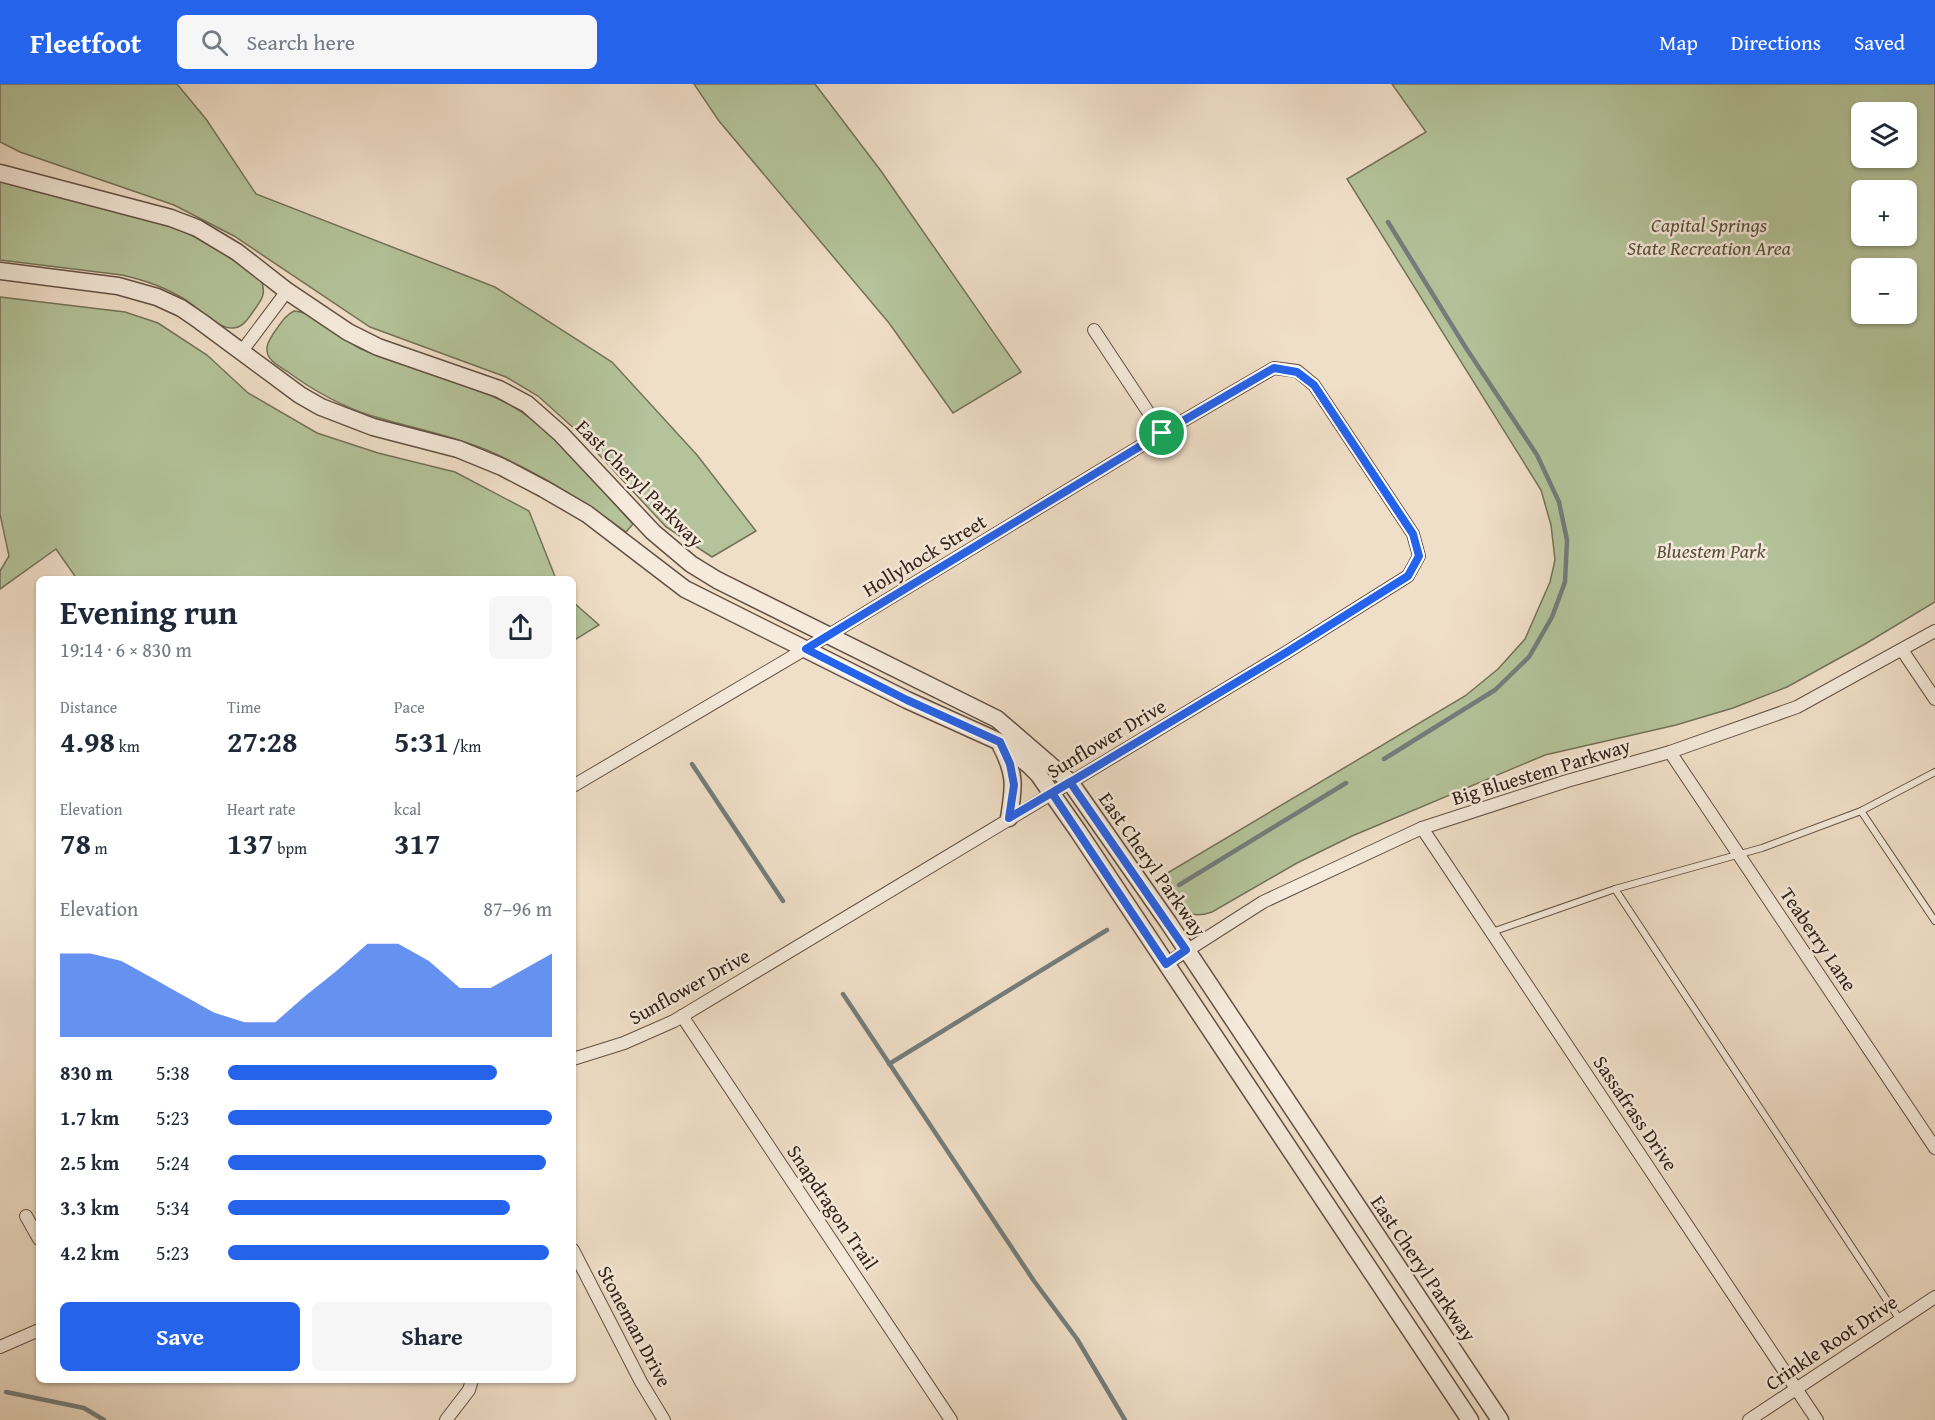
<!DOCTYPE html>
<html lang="en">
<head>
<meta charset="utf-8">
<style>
  body { margin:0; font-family:"Gentium Book Plus",serif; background:#f6f6f7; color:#1f2937; height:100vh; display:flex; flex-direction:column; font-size:22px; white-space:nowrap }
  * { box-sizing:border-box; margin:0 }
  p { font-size:20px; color:#747a83 }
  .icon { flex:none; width:33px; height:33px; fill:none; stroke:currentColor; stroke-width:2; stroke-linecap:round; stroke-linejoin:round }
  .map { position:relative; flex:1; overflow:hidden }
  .side { position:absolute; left:36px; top:492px; width:540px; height:807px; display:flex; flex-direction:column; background:#fff; border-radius:9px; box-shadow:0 2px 4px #0004 }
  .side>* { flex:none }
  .fabs { position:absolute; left:1851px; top:18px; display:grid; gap:12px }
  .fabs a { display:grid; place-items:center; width:66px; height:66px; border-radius:9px; background:#fff; box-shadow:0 2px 4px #0004; font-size:30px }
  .pin { position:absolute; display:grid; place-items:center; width:51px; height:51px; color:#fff; margin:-26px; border:3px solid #fff; border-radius:50%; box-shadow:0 2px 6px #0007 }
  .round { display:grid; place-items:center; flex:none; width:63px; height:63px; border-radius:9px; background:#f6f6f7 }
  .head { display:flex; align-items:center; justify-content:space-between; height:102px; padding:0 24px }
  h1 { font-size:33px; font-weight:600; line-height:45px }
  .stats { display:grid; grid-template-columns:repeat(3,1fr); gap:9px; height:102px; padding:6px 24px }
  .stats div { display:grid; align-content:center }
  .stats b { font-size:30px; font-weight:600 }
  .stats small { font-size:16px; font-weight:400 }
  .stats p { font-size:16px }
  .chart { height:168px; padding:12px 24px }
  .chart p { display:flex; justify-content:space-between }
  .chart svg { width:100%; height:108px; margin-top:6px; fill:#2563eb; opacity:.7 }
  .cta { display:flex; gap:12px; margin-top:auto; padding:12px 24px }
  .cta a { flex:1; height:69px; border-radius:9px; background:#2563eb; color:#fff; font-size:24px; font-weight:600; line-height:69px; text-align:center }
  .cta a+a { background:#f6f6f7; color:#1f2937 }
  ul { padding:0 24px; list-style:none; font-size:20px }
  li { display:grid; grid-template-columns:96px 72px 1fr; align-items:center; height:45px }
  li i { height:15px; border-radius:8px; background:#2563eb }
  header { display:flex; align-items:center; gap:36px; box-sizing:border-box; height:84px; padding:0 30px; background:#2563eb; color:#fff }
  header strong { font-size:28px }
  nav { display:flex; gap:33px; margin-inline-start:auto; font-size:21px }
  .search { width:420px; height:54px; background:#f6f6f7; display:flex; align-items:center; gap:15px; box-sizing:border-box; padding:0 21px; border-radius:9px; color:#747a83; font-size:22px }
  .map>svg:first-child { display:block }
  .green { fill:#b4c39a; stroke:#747259; stroke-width:1.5; fill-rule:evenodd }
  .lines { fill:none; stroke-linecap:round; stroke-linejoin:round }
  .stream { stroke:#737d7c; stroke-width:4.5 }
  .service-casing { stroke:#635044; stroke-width:8 }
  .minor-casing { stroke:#635044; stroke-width:14 }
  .tertiary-casing { stroke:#635044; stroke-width:19 }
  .service { stroke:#f5eadb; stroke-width:6 }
  .minor { stroke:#f5eadb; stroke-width:12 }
  .tertiary { stroke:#f5eadb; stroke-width:16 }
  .route-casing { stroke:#fff; stroke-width:12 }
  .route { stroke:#2563eb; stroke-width:8 }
  .labels { text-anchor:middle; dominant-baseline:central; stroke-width:5; stroke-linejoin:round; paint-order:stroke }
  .park-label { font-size:20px; font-style:italic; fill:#5a513f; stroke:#f5eadb }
  .street-label { font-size:20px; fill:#342018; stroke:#f5eadb }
</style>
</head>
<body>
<header>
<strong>Fleetfoot</strong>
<div class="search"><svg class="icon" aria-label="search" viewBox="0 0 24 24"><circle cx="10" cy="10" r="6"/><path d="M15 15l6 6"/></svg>Search here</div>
<nav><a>Map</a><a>Directions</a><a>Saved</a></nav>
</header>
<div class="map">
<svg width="1935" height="1336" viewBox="0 0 1935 1336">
  <rect width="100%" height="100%" fill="#f0dfc8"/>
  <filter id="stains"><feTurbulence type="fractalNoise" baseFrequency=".00333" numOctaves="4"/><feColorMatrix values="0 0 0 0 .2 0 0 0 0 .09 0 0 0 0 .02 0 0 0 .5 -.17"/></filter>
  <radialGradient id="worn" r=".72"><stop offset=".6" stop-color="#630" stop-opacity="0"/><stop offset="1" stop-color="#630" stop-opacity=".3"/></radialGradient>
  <g class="green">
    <path d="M0 0H177L206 35 256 110 495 203 612 278 697 371 756 447 712 473 666 443 578 348 538 312 506 293 370 243 234 152 174 121 20 68 0 58Z"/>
    <path d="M694 0H815L881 87 1021 288 953 329 889 239 719 37Z"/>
    <path d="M1392 0H1935V518L1865 560 1787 603 1733 624 1676 641 1545 671 1352 752 1297 779 1212 828C1182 839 1173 814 1159 794L1465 612 1498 585 1525 555 1550 498 1555 476 1551 441 1541 406 1347 95 1426 48ZM1862 28H1906V74H1862ZM1862 106H1906V152H1862ZM1862 184H1906V230H1862Z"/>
    <path d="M0 96 27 105 160 139 182 147 207 158 261 195C266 209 263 214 255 225 249 233 243 245 231 244 217 244 196 222 184 215 165 203 144 196 122 191L0 176Z"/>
    <path d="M0 213 125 228 158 239 207 271 248 309 317 349 378 369 455 388 529 427 556 495H77L56 465 0 505V487L9 472 0 430Z"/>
    <path d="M294 227C320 229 338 254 361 265 410 286 465 296 512 322 554 346 599 404 633 440L626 448C583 416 539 389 489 367 452 351 411 344 372 332 341 322 314 307 288 288 281 283 271 279 268 271 265 262 269 257 273 250 280 241 284 232 294 227Z"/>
    <path d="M573 518 599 541 573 557Z"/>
  </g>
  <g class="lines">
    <g class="stream">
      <path d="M1384 675 1495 606 1529 573 1552 533 1565 498 1567 456 1559 418 1537 371 1466 264 1388 138"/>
      <path d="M692 680 783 817"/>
      <path d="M1179 801 1346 699"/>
      <path d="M843 910 1034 1197 1077 1255 1125 1336"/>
      <path d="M889 980 1107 846"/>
      <path d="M6 1308 84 1324 104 1336"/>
    </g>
    <g class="service-casing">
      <g id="service">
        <path d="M1861 727 1935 837"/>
        <path d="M1615 805 1900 1236"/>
        <path d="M1492 848 1615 805 1762 764 1861 727 1935 688"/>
      </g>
    </g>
    <g class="minor-casing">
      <g id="minor">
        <path d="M1094 246 1162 349"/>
        <path d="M242 267 287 207"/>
        <path d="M1902 566 1935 615"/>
        <path d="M1670 668 1935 1064"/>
        <path d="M573 702 829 551 1162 349 1274 284 1297 287 1314 301 1413 450 1419 472 1408 492 1287 568 674 937 624 959 573 975"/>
        <path d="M1422 744 1817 1336"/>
        <path d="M1166 880 1263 818 1422 744 1567 697 1670 668 1797 623 1935 547"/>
        <path d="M682 932 951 1336"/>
        <path d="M26 1132 39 1155"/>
        <path d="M573 1166 641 1298 664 1336"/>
        <path d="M0 1263 39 1246"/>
        <path d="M446 1336 469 1306 472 1296"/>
        <path d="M1749 1336 1935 1213"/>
      </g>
    </g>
    <g class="tertiary-casing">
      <g id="tertiary">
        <path d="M0 89 171 134 197 144 237 168 287 207 348 248 378 263 499 305 527 320 561 350 653 448 691 480 717 496 997 635 1070 698 1168 838 1500 1336"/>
        <path d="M0 187 118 202 157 213 181 224 200 237 300 311 321 323 373 343 458 365 502 383 544 405 587 430 685 505 907 616 1000 658 1030 682 1038 690 1078 747 1470 1336"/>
        <path d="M1001 662C1016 691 1014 703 1009 734"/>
      </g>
    </g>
    <use href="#service" class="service"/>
    <use href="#minor" class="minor"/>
    <use href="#tertiary" class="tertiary"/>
  </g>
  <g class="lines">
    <g class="route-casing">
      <path id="route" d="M1162 349 806 565 907 616 1000 658 1010 680 1014 701 1009 734 1070 698 1186 866 1166 880 1052 709 1089 687 1287 568 1408 492 1419 472 1413 450 1314 301 1297 288 1274 284 1162 349"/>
    </g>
    <use href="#route" class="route"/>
  </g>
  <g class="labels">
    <g class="park-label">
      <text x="1709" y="140">Capital Springs<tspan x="1709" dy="23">State Recreation Area</tspan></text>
      <text x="1711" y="466">Bluestem Park</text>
    </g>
    <g class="street-label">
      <text transform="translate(640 399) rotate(45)">East Cheryl Parkway</text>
      <text transform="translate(924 471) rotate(-31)">Hollyhock Street</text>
      <text transform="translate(1106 654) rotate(-31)">Sunflower Drive</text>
      <text transform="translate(1541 687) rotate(-17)">Big Bluestem Parkway</text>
      <text transform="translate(1153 780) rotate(55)">East Cheryl Parkway</text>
      <text transform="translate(1819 855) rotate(56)">Teaberry Lane</text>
      <text transform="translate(689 902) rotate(-29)">Sunflower Drive</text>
      <text transform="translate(1636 1029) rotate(56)">Sassafrass Drive</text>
      <text transform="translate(833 1123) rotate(56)">Snapdragon Trail</text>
      <text transform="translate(1424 1184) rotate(56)">East Cheryl Parkway</text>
      <text transform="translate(635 1242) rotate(62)">Stoneman Drive</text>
      <text transform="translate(1831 1258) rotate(-34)">Crinkle Root Drive</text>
    </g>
  </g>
  <rect width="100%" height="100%" filter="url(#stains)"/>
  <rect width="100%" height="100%" fill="url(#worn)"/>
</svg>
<div class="fabs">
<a><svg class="icon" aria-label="layers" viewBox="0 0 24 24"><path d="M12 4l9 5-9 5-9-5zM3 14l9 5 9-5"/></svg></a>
<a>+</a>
<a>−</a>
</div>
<div class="pin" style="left:1162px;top:349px;background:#1e9e55"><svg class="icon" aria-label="arrive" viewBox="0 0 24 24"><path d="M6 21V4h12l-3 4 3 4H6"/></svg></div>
<section class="side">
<div class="head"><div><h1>Evening run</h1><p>19:14 · 6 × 830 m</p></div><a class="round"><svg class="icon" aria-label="share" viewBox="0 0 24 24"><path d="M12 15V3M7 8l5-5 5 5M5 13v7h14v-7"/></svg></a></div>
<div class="stats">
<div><p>Distance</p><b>4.98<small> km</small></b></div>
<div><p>Time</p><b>27:28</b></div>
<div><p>Pace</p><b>5:31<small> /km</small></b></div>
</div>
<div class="stats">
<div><p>Elevation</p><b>78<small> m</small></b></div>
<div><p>Heart rate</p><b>137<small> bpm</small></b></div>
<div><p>kcal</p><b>317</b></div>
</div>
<div class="chart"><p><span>Elevation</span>87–96 m</p>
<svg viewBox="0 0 160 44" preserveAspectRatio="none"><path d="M0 44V10L10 10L20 13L30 20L40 27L50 34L60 38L70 38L80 27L90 17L100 6L110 6L120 13L130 24L140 24L150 17L160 10V44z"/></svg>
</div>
<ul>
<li><b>830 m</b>5:38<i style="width:83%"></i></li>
<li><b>1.7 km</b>5:23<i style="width:100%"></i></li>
<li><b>2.5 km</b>5:24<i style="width:98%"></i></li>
<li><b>3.3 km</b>5:34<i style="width:87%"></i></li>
<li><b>4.2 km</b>5:23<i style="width:99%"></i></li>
</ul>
<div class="cta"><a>Save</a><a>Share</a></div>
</section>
</div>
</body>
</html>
